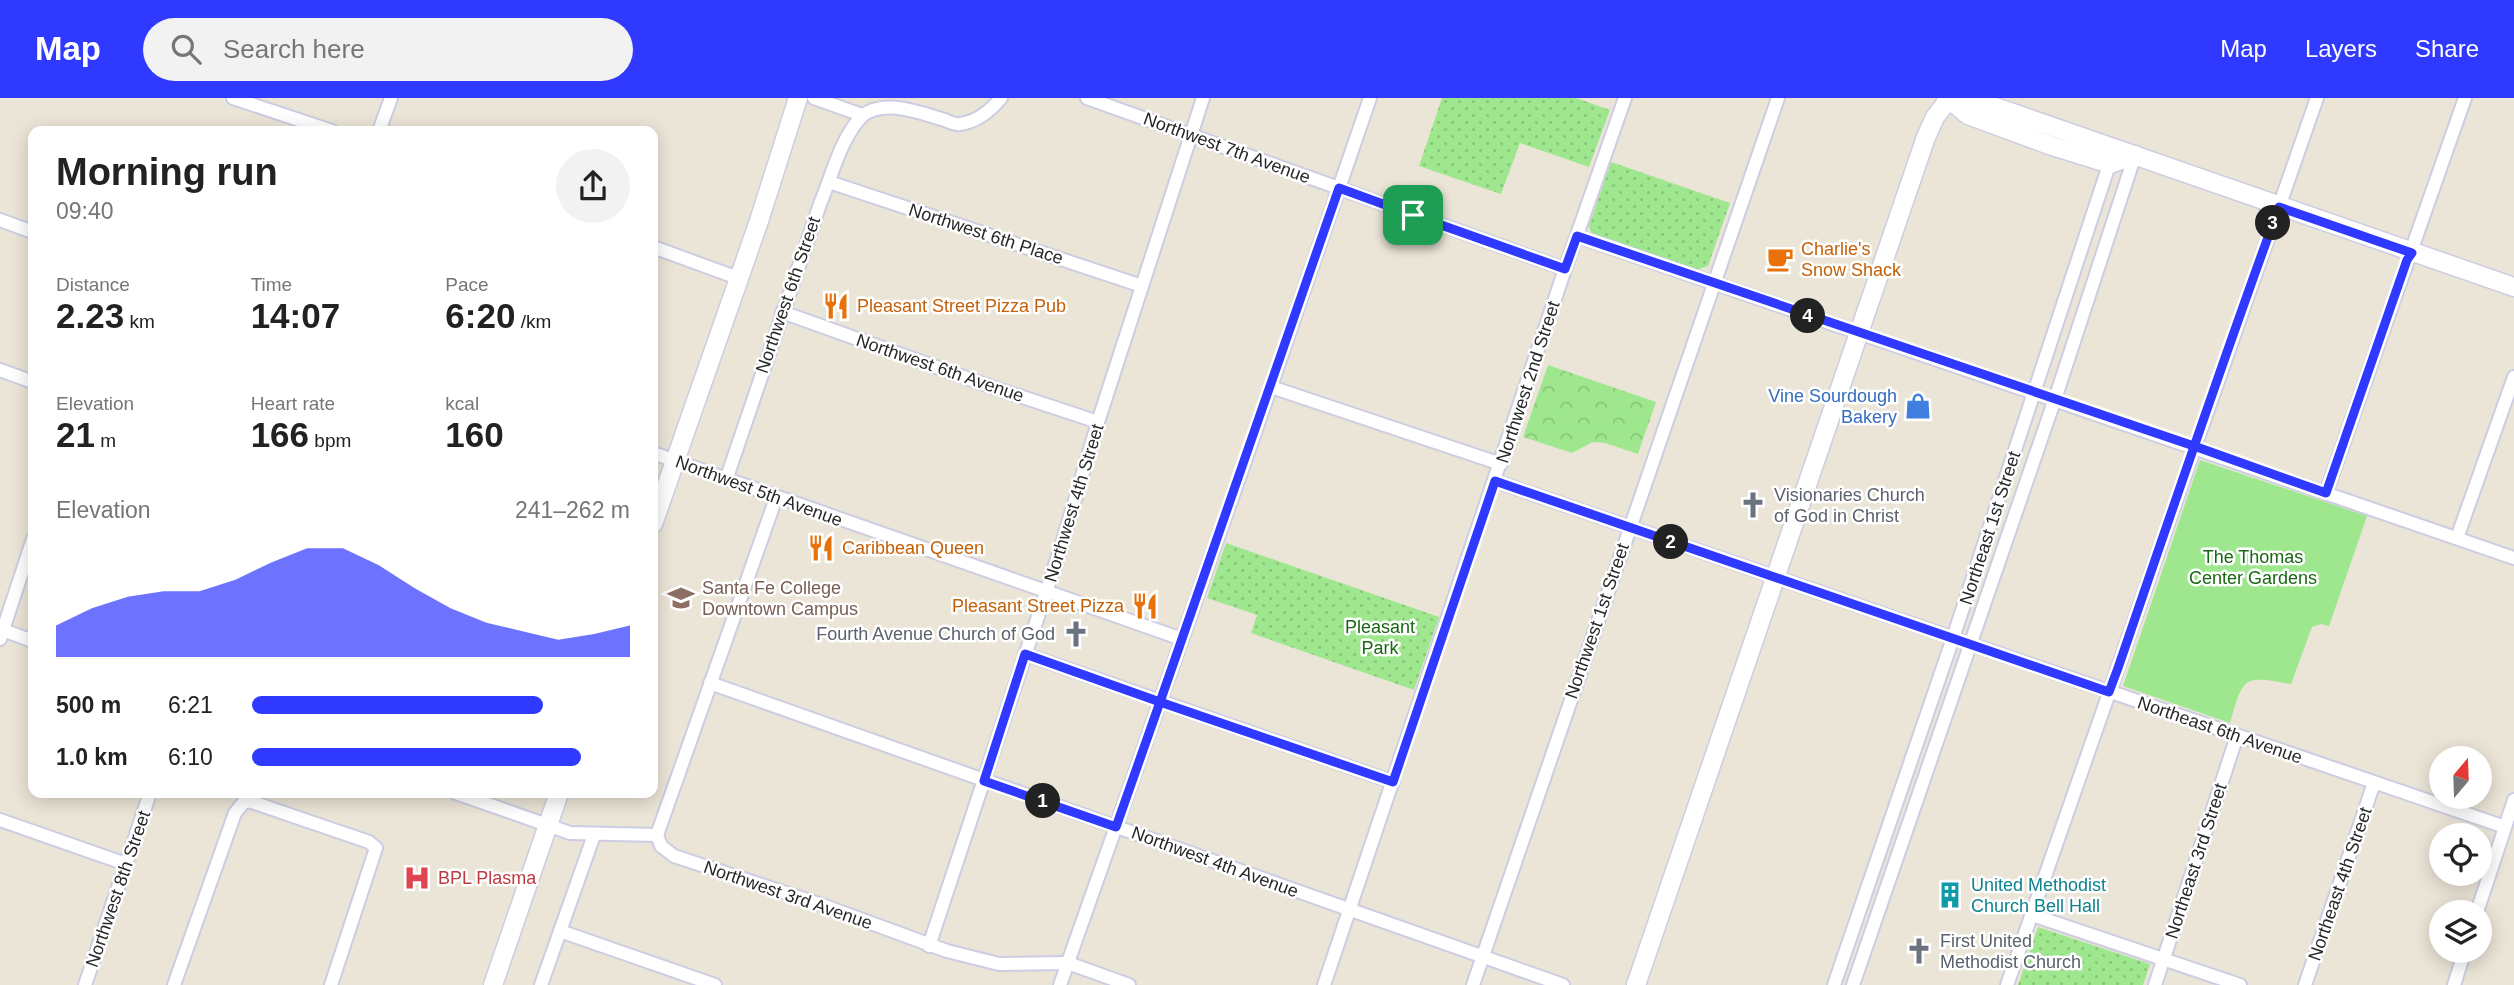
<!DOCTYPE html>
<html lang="en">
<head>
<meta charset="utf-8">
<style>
  body { margin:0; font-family:Helvetica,sans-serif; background:#f2f2f2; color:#222; height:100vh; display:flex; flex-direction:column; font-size:26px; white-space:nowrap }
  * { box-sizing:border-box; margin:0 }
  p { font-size:23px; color:#767676 }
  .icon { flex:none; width:38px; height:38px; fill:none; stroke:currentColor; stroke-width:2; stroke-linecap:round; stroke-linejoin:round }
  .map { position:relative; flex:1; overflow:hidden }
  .side { position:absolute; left:28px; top:28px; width:630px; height:672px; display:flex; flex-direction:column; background:#fff; border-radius:14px; box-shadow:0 4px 18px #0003 }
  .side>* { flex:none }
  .needle { width:46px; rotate:19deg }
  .controls { position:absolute; left:2429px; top:648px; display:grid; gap:14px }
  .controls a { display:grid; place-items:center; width:63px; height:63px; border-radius:50%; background:#fff; box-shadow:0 4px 18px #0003; font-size:35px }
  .pin { position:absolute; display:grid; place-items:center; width:60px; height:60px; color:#fff; margin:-30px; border-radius:14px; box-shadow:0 4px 10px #0006 }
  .km { position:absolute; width:35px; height:35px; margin:-18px; border-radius:50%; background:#222; color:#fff; font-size:19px; line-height:35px; text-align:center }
  .round { display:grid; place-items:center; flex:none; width:74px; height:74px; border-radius:37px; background:#f2f2f2 }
  .summary { display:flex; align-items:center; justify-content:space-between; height:119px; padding:0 28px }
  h1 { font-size:38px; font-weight:800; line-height:52px }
  .figures { display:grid; grid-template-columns:repeat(3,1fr); gap:10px; height:119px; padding:7px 28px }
  .figures div { display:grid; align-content:center }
  .figures b { font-size:35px; font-weight:800 }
  .figures small { font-size:19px; font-weight:400 }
  .figures p { font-size:19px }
  .chart { height:196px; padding:14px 28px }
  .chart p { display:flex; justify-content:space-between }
  .chart svg { width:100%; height:126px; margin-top:7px; fill:#3039ff; opacity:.7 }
  ul { padding:0 28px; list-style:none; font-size:23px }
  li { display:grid; grid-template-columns:112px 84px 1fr; align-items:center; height:52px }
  li i { height:18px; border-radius:9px; background:#3039ff }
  header { display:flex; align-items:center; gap:42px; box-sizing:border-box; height:98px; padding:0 35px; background:#3039ff; color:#fff }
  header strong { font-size:33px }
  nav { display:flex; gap:38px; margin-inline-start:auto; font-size:24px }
  .search { width:490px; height:63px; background:#f2f2f2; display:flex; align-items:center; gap:18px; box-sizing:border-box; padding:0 24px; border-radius:38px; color:#767676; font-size:26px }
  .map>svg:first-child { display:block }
  .grass { fill:url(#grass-dots) }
  .forest { fill:url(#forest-crowns) }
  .garden { fill:#9fe78e }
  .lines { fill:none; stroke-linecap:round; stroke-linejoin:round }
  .street-casing { stroke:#cccde2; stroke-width:16 }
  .secondary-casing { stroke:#cccde2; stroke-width:21 }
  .street { stroke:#fff; stroke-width:12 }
  .secondary { stroke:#fff; stroke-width:18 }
  .route-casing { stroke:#fff; stroke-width:14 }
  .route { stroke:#3039ff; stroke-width:9 }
  .labels { text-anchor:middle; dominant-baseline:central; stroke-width:5; stroke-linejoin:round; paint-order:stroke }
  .street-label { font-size:18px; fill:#272727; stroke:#fff }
  .food-label { font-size:18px; fill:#c56008; stroke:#fff; text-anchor:start }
  .shop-label { font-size:18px; fill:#366cbe; stroke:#fff; text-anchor:end }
  .worship-label { font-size:18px; fill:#5b616d; stroke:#fff; text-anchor:start }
  .park-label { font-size:18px; fill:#196813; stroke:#fff }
  .education-label { font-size:18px; fill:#785e54; stroke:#fff; text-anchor:start }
  .health-label { font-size:18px; fill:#be3a42; stroke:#fff; text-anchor:start }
  .culture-label { font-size:18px; fill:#0d838f; stroke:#fff; text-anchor:start }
</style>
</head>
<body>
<header>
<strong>Map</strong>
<div class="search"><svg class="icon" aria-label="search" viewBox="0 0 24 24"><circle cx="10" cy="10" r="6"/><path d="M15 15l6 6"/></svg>Search here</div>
<nav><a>Map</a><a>Layers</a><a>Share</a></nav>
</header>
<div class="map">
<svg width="2514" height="887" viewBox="0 0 2514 887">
  <defs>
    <pattern id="grass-dots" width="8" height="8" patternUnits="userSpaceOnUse" patternTransform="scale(1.75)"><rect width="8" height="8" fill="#9fe78e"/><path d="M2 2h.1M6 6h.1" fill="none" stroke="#89c67a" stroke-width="1.8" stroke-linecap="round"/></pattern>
    <pattern id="forest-crowns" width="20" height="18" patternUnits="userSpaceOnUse" patternTransform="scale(1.75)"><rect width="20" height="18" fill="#9fe78e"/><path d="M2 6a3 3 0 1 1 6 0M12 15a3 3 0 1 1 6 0" fill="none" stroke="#89c67a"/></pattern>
  </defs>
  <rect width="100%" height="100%" fill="#ebe5d7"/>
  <g class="grass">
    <path d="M1442 0H1576L1610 12 1589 69 1520 45 1501 96 1419 68Z"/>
    <path d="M1611 64 1730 105 1708 168 1699 171H1690L1591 135 1589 128Z"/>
    <path d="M1226 445 1439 519 1414 592 1251 535 1257 517 1207 500Z"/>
    <path d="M2038 829 2150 866 2143 887H2018Z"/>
  </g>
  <path class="forest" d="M1548 267 1656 304 1638 356 1605 345 1593 344 1572 355 1523 339Z"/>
  <path class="garden" d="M2200 362 2367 418 2329 528 2321 526 2312 529 2291 586C2243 578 2244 577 2230 625L2123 588Z"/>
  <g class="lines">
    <g class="street-casing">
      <g id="street">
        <path d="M233 0 332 33"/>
        <path d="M814 0 862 17"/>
        <path d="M1087 0 1565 171"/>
        <path d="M379 33 391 0"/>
        <path d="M829 84 1142 188"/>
        <path d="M0 122 33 134"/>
        <path d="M1577 138 2514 460"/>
        <path d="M653 149 738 180"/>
        <path d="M782 214 989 288 1098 324"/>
        <path d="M0 272 33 284"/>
        <path d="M1271 289 1501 366"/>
        <path d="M653 355 1182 541"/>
        <path d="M726 382 820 106C832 78 840 41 862 18 884 0 920 15 945 22 949 24 955 27 960 26 977 24 991 12 1001 0"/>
        <path d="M1495 383 2505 729"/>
        <path d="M2326 395 2465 0"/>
        <path d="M2457 440 2514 279"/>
        <path d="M0 531 33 543"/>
        <path d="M0 541 33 441"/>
        <path d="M1025 556 1393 684"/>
        <path d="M710 585 1563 887"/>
        <path d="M456 695 570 735 657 737"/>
        <path d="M0 722 126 766"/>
        <path d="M657 737 661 748 674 758 822 807 947 853 999 866 1068 865 1129 887"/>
        <path d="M657 737 776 400"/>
        <path d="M2477 814 2514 702"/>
        <path d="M2032 817 2240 887"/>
        <path d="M560 833 715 887"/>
        <path d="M929 848 1061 449 1098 324 1203 0"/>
        <path d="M85 887 150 695"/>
        <path d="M174 887 235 715 243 705 249 703 369 744 376 750 331 887"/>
        <path d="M541 887 594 737"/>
        <path d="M1060 887 1250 349 1370 0"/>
        <path d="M1324 887 1565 171 1625 0"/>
        <path d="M1473 887 1778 0"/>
        <path d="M1834 887 1953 540 2111 61"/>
        <path d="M1853 887 2058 292 2135 57"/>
        <path d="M2007 887 2317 0"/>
        <path d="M2155 887 2237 638"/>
        <path d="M2305 887 2374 685"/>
        <path d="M2454 887 2465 852"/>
      </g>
    </g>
    <g class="secondary-casing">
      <g id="secondary">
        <path d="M1946 0 1981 4 2514 189"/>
        <path d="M1949 1 1968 17 2052 48 2110 66 2135 57"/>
        <path d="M653 426 758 126 798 0"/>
        <path d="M493 887 559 695"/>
        <path d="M1636 887 1926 39 1935 19 1950 0"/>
      </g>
    </g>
    <use href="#street" class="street"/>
    <use href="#secondary" class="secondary"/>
  </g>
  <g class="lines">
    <g class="route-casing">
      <path id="route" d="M1413 117 1339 90 1160 604 1025 556 984 683 1116 729 1160 604 1393 684 1495 383 2109 594 2118 570C2171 416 2223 261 2279 109L2412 155 2407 162 2326 395 2194 348 2185 345 1577 138 1565 171 1413 117"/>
    </g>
    <use href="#route" class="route"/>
  </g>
  <defs>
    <g id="cafe-bare" transform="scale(2.1)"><path d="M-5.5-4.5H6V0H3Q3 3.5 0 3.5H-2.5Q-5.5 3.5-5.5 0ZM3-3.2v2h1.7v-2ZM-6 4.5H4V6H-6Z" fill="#e8710a" stroke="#fff" stroke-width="2.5" paint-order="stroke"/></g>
    <g id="restaurant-bare" transform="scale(2.1)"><path d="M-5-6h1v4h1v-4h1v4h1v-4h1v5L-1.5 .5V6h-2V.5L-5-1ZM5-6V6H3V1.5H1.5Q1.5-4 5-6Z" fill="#e8710a" stroke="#fff" stroke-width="2.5" paint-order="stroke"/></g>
    <g id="shop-bare" transform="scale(2.1)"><path d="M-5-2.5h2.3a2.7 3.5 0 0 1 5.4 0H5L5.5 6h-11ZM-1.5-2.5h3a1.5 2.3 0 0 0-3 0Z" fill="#3f7fe0" stroke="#fff" stroke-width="2.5" paint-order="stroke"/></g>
    <g id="church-bare" transform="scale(2.1)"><path d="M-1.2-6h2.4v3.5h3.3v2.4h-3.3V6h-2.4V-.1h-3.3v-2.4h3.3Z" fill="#6b7280" stroke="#fff" stroke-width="2.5" paint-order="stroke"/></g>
    <g id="university-bare" transform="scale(2.1)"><path d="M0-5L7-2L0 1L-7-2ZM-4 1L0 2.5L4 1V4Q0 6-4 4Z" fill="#8d6e63" stroke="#fff" stroke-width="2.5" paint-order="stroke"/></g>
    <g id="hospital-bare" transform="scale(2.1)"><path d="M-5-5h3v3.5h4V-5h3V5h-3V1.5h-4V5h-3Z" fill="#e0444e" stroke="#fff" stroke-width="2.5" paint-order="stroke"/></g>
    <g id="building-bare" transform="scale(2.1)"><path d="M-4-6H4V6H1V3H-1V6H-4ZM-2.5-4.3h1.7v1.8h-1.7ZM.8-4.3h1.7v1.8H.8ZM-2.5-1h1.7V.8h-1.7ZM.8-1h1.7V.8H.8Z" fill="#0f9aa8" stroke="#fff" stroke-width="2.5" paint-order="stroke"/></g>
  </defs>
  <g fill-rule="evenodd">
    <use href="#cafe-bare" x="1780" y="161"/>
    <use href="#restaurant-bare" x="836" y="208"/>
    <use href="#shop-bare" x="1918" y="308"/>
    <use href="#church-bare" x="1753" y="407"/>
    <use href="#restaurant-bare" x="821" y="450"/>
    <use href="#university-bare" x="681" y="500"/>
    <use href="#restaurant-bare" x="1145" y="508"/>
    <use href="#church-bare" x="1076" y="536"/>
    <use href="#hospital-bare" x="417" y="780"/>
    <use href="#building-bare" x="1950" y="797"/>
    <use href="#church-bare" x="1919" y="853"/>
  </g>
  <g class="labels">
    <g class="street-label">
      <text transform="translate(1227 50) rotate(20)">Northwest 7th Avenue</text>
      <text transform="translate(986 136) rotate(18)">Northwest 6th Place</text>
      <text transform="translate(788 197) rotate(-71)">Northwest 6th Street</text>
      <text transform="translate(940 270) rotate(19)">Northwest 6th Avenue</text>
      <text transform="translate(1528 284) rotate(-72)">Northwest 2nd Street</text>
      <text transform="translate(759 393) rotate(20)">Northwest 5th Avenue</text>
      <text transform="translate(1074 405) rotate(-73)">Northwest 4th Street</text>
      <text transform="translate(1990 430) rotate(-72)">Northeast 1st Street</text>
      <text transform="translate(1597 523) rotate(-71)">Northwest 1st Street</text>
      <text transform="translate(2220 632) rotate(19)">Northeast 6th Avenue</text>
      <text transform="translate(2196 763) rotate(-72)">Northeast 3rd Street</text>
      <text transform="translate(1215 764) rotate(20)">Northwest 4th Avenue</text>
      <text transform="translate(2340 786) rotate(-71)">Northeast 4th Street</text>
      <text transform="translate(118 791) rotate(-71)">Northwest 8th Street</text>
      <text transform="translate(788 797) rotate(19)">Northwest 3rd Avenue</text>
    </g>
    <g class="food-label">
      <text x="1801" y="151">Charlie's<tspan x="1801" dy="21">Snow Shack</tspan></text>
      <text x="857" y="208">Pleasant Street Pizza Pub</text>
      <text x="842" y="450">Caribbean Queen</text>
      <text x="1124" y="508" text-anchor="end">Pleasant Street Pizza</text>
    </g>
    <g class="shop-label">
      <text x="1897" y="298">Vine Sourdough<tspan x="1897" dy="21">Bakery</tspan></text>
    </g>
    <g class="worship-label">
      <text x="1774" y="397">Visionaries Church<tspan x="1774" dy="21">of God in Christ</tspan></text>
      <text x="1055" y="536" text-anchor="end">Fourth Avenue Church of God</text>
      <text x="1940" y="843">First United<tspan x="1940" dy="21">Methodist Church</tspan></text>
    </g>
    <g class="park-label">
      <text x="2253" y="459">The Thomas<tspan x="2253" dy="21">Center Gardens</tspan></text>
      <text x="1380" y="529">Pleasant<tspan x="1380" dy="21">Park</tspan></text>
    </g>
    <g class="education-label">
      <text x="702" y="490">Santa Fe College<tspan x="702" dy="21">Downtown Campus</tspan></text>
    </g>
    <g class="health-label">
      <text x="438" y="780">BPL Plasma</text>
    </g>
    <g class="culture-label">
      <text x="1971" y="787">United Methodist<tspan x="1971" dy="21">Church Bell Hall</tspan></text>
    </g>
  </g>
</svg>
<div class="controls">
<a><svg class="needle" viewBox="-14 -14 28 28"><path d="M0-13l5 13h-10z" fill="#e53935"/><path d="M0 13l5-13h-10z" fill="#767676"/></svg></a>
<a><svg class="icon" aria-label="locate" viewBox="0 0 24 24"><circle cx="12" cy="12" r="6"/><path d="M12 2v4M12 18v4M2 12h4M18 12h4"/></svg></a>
<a><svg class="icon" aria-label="layers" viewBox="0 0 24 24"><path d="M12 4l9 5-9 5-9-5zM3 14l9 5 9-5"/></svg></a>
</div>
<div class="pin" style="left:1413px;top:117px;background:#1e9e55"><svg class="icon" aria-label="arrive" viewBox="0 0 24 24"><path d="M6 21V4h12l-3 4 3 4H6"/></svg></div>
<b class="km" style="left:1043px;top:703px">1</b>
<b class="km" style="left:1671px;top:444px">2</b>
<b class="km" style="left:2273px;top:125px">3</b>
<b class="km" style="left:1808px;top:218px">4</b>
<section class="side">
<div class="summary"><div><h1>Morning run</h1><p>09:40</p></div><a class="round"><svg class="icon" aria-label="share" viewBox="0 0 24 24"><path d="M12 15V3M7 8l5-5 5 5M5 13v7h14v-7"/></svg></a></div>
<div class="figures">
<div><p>Distance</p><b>2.23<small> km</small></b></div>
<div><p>Time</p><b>14:07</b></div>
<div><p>Pace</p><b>6:20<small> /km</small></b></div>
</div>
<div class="figures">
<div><p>Elevation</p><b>21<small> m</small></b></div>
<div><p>Heart rate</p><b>166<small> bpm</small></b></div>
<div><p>kcal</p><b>160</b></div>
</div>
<div class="chart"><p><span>Elevation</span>241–262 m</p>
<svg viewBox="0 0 160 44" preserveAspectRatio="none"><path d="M0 44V33L10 27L20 23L30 21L40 21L50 17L60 11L70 6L80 6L90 12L100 20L110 27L120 32L130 35L140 38L150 36L160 33V44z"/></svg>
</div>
<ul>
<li><b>500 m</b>6:21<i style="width:77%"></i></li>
<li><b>1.0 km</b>6:10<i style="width:87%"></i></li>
</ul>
</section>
</div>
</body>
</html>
